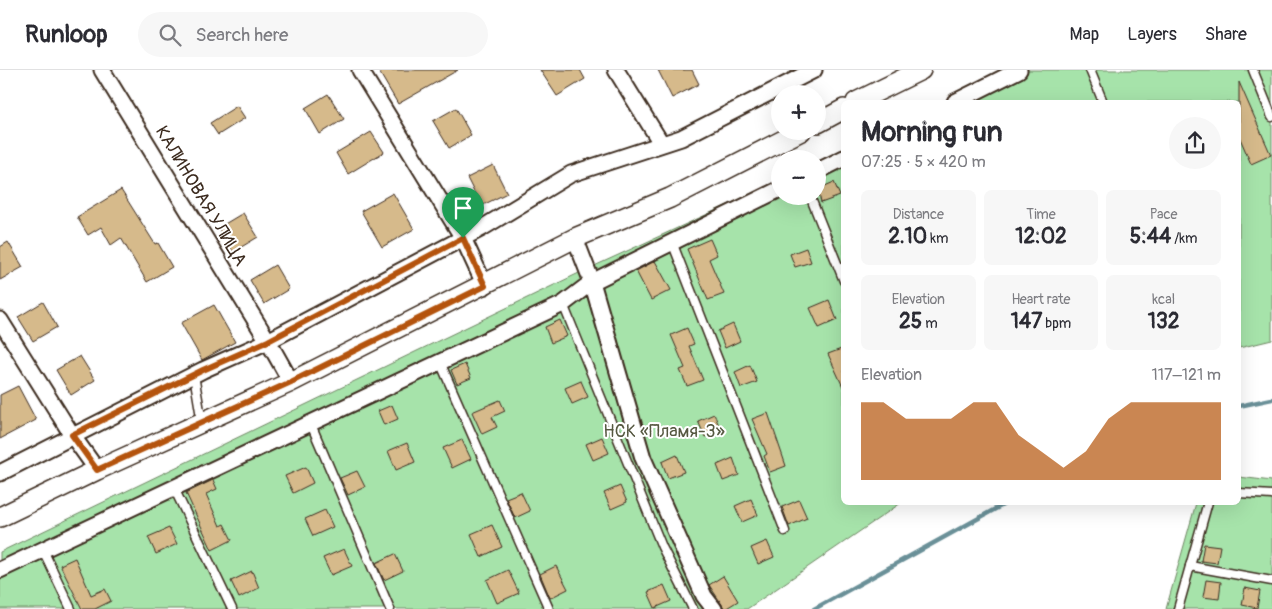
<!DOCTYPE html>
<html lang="en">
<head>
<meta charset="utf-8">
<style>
  body { margin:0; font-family:Pangolin,sans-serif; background:#f7f7f7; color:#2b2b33; height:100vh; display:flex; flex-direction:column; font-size:19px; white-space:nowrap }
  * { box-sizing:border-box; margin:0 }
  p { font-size:16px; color:#7c7c81 }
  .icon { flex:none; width:28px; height:28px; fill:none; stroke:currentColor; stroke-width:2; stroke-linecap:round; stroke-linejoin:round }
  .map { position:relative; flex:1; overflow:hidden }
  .sheet { position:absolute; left:841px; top:30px; width:400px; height:405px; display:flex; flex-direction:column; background:#fff; border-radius:8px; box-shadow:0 5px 20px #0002 }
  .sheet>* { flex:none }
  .buttons { position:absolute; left:771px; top:15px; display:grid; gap:10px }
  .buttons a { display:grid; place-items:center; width:55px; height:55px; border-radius:50%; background:#fff; box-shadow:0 5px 20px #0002; font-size:25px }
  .pin { position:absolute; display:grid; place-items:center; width:42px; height:42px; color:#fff; margin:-51px -21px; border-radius:50% 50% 50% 0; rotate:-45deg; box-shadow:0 0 5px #0007 }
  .pin .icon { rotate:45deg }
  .round { display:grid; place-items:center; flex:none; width:52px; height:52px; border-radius:26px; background:#f7f7f7 }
  .summary { display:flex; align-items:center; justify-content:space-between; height:85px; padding:0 20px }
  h1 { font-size:28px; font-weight:800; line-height:38px }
  .metrics { display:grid; grid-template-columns:repeat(3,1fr); gap:8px; height:85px; padding:5px 20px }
  .metrics div { display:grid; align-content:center; border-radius:8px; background:#f7f7f7; text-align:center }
  .metrics b { font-size:21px; font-weight:800 }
  .metrics small { font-size:14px; font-weight:400 }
  .metrics p { font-size:14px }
  .chart { height:140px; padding:10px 20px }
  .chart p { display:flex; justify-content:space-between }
  .chart svg { width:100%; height:90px; margin-top:5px; fill:#b45309; opacity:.7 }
  header { display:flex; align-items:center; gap:30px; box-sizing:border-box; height:70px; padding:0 25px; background:#fff; border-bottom:1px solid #e1e1e2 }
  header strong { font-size:24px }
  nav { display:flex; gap:28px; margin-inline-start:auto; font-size:18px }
  .search { width:350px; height:45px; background:#f7f7f7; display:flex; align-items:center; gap:12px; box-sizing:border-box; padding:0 18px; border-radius:28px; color:#7c7c81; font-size:19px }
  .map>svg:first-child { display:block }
  .green { fill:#a6e3aa; stroke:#708664 }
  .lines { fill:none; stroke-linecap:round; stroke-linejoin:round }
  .stream { stroke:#6a9098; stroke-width:4.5 }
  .building { fill:#d6ba8b; stroke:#3b2a1e }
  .service-casing { stroke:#3b2a1e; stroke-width:11 }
  .minor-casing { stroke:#3b2a1e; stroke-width:19 }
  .tertiary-casing { stroke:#3b2a1e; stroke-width:22 }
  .service { stroke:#fff; stroke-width:8 }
  .minor { stroke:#fff; stroke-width:15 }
  .tertiary { stroke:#fff; stroke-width:19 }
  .route-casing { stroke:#fff; stroke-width:10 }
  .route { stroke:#b45309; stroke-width:6 }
  .labels { text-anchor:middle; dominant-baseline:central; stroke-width:4; stroke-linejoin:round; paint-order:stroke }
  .street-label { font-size:18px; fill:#3b2a1e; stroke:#fff }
  .park-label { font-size:18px; fill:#565841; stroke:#fff }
</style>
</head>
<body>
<header>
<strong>Runloop</strong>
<div class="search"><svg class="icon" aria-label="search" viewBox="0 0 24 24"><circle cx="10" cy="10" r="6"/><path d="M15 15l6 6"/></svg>Search here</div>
<nav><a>Map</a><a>Layers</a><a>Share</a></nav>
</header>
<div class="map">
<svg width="1272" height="539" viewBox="0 0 1272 539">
  <rect width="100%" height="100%" fill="#fff"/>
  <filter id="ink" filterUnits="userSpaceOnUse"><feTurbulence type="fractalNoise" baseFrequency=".02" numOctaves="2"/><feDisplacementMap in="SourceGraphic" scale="10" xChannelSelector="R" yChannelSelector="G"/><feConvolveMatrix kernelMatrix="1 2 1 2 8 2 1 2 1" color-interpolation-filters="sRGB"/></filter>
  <g filter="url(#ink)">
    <g class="green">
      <path d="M1022 0H1272V270L1239 278V32H951Z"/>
      <path d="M844 82V432L901 433 747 539H0V482L579 203 780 111V126H818V94Z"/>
      <path d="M1239 407 1272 411V539H1166L1196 433 1239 432Z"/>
    </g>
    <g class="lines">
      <g class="stream">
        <path d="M1239 336 1272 329"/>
        <path d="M814 539 1008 432"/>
      </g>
    </g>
    <g class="building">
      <path d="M378 0H458L398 34Z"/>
      <path d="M540 0H580L585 9 557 26Z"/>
      <path d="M658 0H692L699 14 672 28Z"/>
      <path d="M1239 12 1271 85 1251 94 1239 66Z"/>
      <path d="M328 24 344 49 320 64 305 38Z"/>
      <path d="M237 36 245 48 218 65 210 53Z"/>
      <path d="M456 38 471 65 449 78 433 51Z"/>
      <path d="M371 62 384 82 348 104 336 83Z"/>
      <path d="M493 95 507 123 481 136 467 108Z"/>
      <path d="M834 112 840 126 821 133 818 119Z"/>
      <path d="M121 120 155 174 158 173 172 197 147 212 121 168 111 175 101 157 88 165 77 147Z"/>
      <path d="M393 123 414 159 382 177 361 141Z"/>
      <path d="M243 143 258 167 233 182 218 158Z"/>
      <path d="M710 169 717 185 709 189 724 224 708 230 687 179Z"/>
      <path d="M8 172 23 197 0 210V177Z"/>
      <path d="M806 178 811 192 795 197 790 184Z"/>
      <path d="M655 191 671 220 651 230 636 201Z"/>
      <path d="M275 195 289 219 264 234 250 210Z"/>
      <path d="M829 230 837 250 819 258 810 238Z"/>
      <path d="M43 232 57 257 33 271 18 247Z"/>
      <path d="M214 235 235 272 202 290 181 253Z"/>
      <path d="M560 250 567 266 551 273 545 257Z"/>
      <path d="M733 254 740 271 725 278 718 261Z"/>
      <path d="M687 258 694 274 689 276 703 310 687 316 680 300 685 298 671 265Z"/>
      <path d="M844 278V319L828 284Z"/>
      <path d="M80 286 95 310 71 325 56 300Z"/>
      <path d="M465 294 471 308 457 314 451 300Z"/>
      <path d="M750 295 757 312 741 318 735 302Z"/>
      <path d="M581 311 588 327 572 334 565 318Z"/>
      <path d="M18 316 36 350 0 369V325Z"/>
      <path d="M500 330 505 341 492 347 497 357 482 364 472 342Z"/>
      <path d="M392 335 398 349 384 355 378 341Z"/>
      <path d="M768 343 786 396 770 402 764 386 767 384 752 349Z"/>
      <path d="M714 344 721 360 705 367 698 351Z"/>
      <path d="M602 367 609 383 593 390 586 374Z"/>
      <path d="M462 370 471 389 452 398 443 378Z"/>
      <path d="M407 373 415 392 396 400 388 381Z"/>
      <path d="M677 385 684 402 668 408 662 392Z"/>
      <path d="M733 388 739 405 723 411 717 395Z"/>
      <path d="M306 397 313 413 293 423 285 406Z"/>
      <path d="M357 401 365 417 348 425 340 408Z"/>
      <path d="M213 410 217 419 206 424 220 456 224 454 232 470 212 480 186 423Z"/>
      <path d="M620 416 627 432 611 439 604 423Z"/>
      <path d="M521 422 530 441 515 448 506 428Z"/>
      <path d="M751 429 758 445 742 452 735 436Z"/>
      <path d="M799 430 807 448 789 456 782 437Z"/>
      <path d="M325 440 333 457 313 466 305 449Z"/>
      <path d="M492 455 502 477 481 487 471 464Z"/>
      <path d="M169 458 177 474 156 484 148 467Z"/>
      <path d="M767 471 774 487 758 494 751 478Z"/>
      <path d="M1204 474 1220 476 1217 493 1201 491Z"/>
      <path d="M344 479 352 496 331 505 323 488Z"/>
      <path d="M395 484 403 501 384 510 376 493Z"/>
      <path d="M75 488 91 525 105 519 111 531 95 539H82L60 495Z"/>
      <path d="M556 496 568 519 550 528 540 504Z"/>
      <path d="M508 500 519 523 497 533 487 510Z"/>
      <path d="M252 501 259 518 239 528 231 511Z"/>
      <path d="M723 506 738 531 725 539 709 515Z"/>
      <path d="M1206 510 1221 512 1219 529 1203 527Z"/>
      <path d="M664 515 671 531 655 538 648 522Z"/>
      <path d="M1245 518 1260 521 1257 538 1242 535Z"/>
    </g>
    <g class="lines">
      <g class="service-casing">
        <g id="service">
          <path d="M1090 0 1103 32"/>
          <path d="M1253 0 1272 47"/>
          <path d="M810 126 844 211"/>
          <path d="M672 172 785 461"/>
          <path d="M563 234 662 477 693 539"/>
          <path d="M440 292 549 539"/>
          <path d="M194 305 202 353"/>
          <path d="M310 352 390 539"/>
          <path d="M173 416 232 539"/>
          <path d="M1239 423 1272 425"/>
          <path d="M43 480 71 539"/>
          <path d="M1190 496 1272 511"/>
          <path d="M1178 539 1208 432"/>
        </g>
      </g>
      <g class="minor-casing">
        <g id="minor">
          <path d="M102 0 268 271 291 312"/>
          <path d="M360 0 463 168 485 216"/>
          <path d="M616 0 661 73"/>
          <path d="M955 32 1019 0"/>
          <path d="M818 101 844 88"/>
          <path d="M575 168 592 212 643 388 704 526 714 539"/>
          <path d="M0 250 72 365 97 400"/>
          <path d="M0 403 203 300 268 271 482 158 571 104 681 68 814 0"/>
          <path d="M0 500 563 234 592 212 780 119"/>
        </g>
      </g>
      <g class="tertiary-casing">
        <g id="tertiary">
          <path d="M856 32 921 0"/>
          <path d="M818 53 844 39"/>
          <path d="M0 447 97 400 291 312 575 168 670 128 801 61"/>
        </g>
      </g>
      <use href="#service" class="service"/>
      <use href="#minor" class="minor"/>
      <use href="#tertiary" class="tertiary"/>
    </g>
  </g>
  <g class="lines" filter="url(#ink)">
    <g class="route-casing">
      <path id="route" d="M463 168 485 216 291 312 97 400 72 365 203 300 268 271Z"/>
    </g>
    <use href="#route" class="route"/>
  </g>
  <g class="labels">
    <g class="street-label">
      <text transform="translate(201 126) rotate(59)">КАЛИНОВАЯ УЛИЦА</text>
    </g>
    <g class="park-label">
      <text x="664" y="361">НСК «Пламя-3»</text>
    </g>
  </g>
</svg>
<div class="buttons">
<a>+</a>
<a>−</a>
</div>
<div class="pin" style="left:463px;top:168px;background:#1e9e55"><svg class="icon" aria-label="arrive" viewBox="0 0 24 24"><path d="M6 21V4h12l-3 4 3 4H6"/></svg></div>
<section class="sheet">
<div class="summary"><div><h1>Morning run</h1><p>07:25 · 5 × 420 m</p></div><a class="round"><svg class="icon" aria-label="share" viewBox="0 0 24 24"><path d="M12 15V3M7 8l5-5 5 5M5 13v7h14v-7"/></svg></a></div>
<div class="metrics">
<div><p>Distance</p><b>2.10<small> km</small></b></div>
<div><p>Time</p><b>12:02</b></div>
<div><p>Pace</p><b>5:44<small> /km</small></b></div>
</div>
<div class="metrics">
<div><p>Elevation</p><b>25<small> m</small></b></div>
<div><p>Heart rate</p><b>147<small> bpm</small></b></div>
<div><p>kcal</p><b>132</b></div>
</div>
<div class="chart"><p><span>Elevation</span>117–121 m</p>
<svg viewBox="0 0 160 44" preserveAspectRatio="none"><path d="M0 44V6L10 6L20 14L30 14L40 14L50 6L60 6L70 22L80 30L90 38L100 30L110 14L120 6L130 6L140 6L150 6L160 6V44z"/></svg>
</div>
</section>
</div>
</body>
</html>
